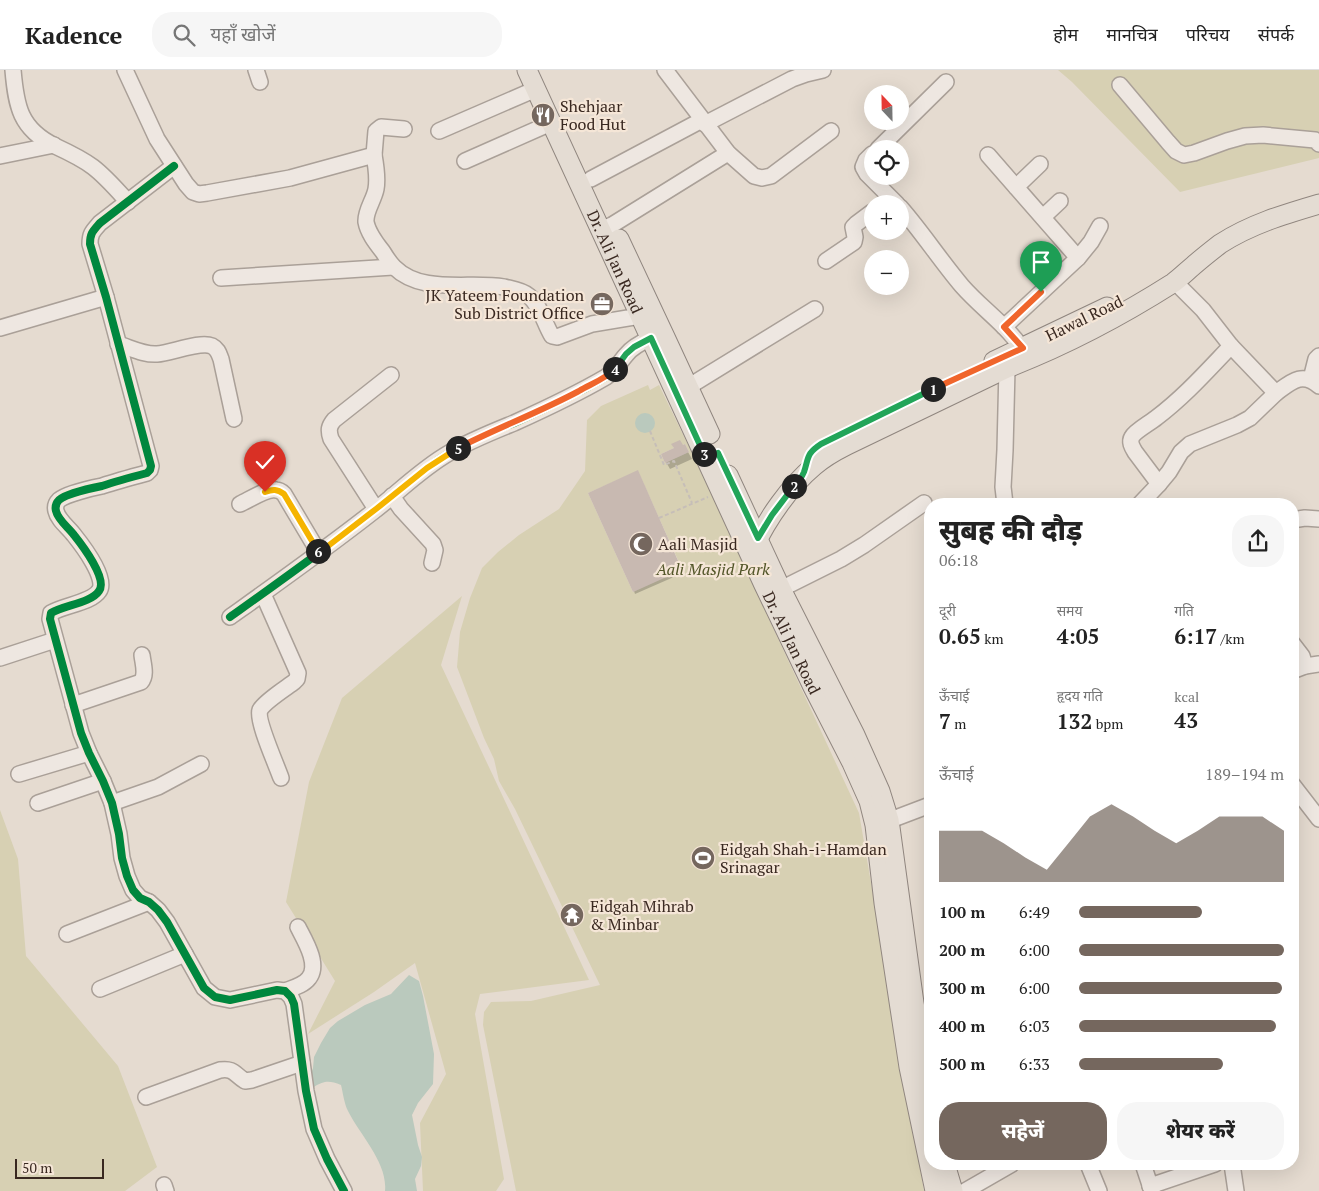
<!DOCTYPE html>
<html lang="hi">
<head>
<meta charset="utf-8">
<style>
  body { margin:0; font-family:"PT Serif","Noto Sans Devanagari",serif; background:#f6f6f6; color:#222; height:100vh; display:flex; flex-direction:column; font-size:19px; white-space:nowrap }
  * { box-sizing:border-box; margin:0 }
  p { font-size:16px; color:#767676 }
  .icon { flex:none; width:28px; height:28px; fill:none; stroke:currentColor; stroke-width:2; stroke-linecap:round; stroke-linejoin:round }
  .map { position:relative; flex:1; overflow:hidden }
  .side { position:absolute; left:924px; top:428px; width:375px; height:672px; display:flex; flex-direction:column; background:#fff; border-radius:20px; box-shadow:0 5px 20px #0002 }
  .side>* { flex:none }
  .needle { width:32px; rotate:338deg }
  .controls { position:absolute; left:864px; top:15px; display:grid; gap:10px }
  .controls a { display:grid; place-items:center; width:45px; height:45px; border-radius:50%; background:#fff; box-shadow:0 5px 20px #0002; font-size:25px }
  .scale { position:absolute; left:15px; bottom:12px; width:89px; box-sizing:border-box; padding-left:5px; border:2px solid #392820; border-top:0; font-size:14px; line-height:18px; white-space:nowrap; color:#392820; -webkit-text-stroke:4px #f5e6d7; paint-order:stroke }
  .pin { position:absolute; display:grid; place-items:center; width:42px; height:42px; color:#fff; margin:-51px -21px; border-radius:50% 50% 50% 0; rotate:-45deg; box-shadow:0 0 5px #0007 }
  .pin .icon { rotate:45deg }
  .km { position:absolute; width:25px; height:25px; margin:-12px; border-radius:50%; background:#222; color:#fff; font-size:14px; line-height:25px; text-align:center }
  .round { display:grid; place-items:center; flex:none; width:52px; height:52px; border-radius:20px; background:#f6f6f6 }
  .headline { display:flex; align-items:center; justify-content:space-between; height:85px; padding:0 15px }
  h1 { font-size:28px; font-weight:800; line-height:38px }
  .stats { display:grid; grid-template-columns:repeat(3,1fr); gap:8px; height:85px; padding:5px 15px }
  .stats div { display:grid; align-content:center }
  .stats b { font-size:21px; font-weight:800 }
  .stats small { font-size:14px; font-weight:400 }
  .stats p { font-size:14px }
  .chart { height:140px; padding:10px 15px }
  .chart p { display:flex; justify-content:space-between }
  .chart svg { width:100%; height:90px; margin-top:5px; fill:#75675e; opacity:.7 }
  .cta { display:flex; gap:10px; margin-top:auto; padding:10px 15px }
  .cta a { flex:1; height:58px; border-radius:20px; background:#75675e; color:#fff; font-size:20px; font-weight:800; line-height:58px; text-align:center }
  .cta a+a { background:#f6f6f6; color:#222 }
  ul { padding:0 15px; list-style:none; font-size:16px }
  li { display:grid; grid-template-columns:80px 60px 1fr; align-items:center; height:38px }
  li i { height:12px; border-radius:6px; background:#75675e }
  header { display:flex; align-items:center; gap:30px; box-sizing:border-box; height:70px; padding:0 25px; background:#fff; border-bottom:1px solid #e0e0e0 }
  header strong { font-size:24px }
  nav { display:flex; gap:28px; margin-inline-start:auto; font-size:18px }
  .search { width:350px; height:45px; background:#f6f6f6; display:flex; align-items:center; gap:12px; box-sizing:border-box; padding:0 18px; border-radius:20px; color:#767676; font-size:19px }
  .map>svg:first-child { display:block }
  .green { fill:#d7d0b3; fill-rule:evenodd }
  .water { fill:#bac9bd }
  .shadow { fill:#0003 }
  .building { fill:#c8b9b1 }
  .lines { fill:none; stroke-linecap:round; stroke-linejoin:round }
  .minor-casing { stroke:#aaa098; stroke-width:18 }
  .major-casing { stroke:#90867f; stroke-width:21 }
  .path { stroke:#c6beb8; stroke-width:2; stroke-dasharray:4 2.5; stroke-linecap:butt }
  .minor { stroke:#eee7e1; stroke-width:15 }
  .major { stroke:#e4dcd3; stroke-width:19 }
  .cycleway-casing { stroke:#f5e6d7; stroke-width:11 }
  .cycleway { stroke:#00873e; stroke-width:8 }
  .split-1-casing { stroke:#fff; stroke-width:10 }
  .split-2-casing { stroke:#fff; stroke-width:10 }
  .split-3-casing { stroke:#fff; stroke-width:10 }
  .split-4-casing { stroke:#fff; stroke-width:10 }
  .split-5-casing { stroke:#fff; stroke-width:10 }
  .split-6-casing { stroke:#fff; stroke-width:10 }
  .split-7-casing { stroke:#fff; stroke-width:10 }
  .split-1 { stroke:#f0652b; stroke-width:6 }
  .split-2 { stroke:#22a559; stroke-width:6 }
  .split-3 { stroke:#22a559; stroke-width:6 }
  .split-4 { stroke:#22a559; stroke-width:6 }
  .split-5 { stroke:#f0652b; stroke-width:6 }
  .split-6 { stroke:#f5b400; stroke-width:6 }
  .split-7 { stroke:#f5b400; stroke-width:6 }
  .labels { text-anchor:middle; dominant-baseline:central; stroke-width:4.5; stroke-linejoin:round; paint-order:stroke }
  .poi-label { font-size:16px; fill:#392820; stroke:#f5e6d7; text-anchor:start }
  .street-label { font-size:16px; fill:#392820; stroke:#f5e6d7 }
  .park-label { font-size:16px; font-style:italic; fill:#525528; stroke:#f5e6d7 }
</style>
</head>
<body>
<header>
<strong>Kadence</strong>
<div class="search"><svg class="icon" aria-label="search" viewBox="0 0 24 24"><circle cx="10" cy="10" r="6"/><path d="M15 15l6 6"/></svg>यहाँ खोजें</div>
<nav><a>होम</a><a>मानचित्र</a><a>परिचय</a><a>संपर्क</a></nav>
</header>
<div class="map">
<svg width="1319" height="1121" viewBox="0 0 1319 1121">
  <rect width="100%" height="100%" fill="#e5dbd0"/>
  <g class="green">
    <path d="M1058 0H1319V88L1180 122 1072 12Z"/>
    <path d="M648 315 650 320 659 315 691 381 859 743 924 1121H516L483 955 484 942 491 932 531 931 600 915 515 739 499 711 494 689 484 668 457 597 460 562 470 528 482 498 498 482 519 465 559 439 585 401 587 350 601 336ZM672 374 683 375 685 374 689 382 665 393 661 384 674 378ZM638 401 682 499 633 522 588 423Z"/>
    <path d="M462 526 441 595 589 910 480 924 475 944 504 1109 496 1121H423L420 1053 446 1004 415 893 374 922 308 964 335 911 286 832 309 712 342 628Z"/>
    <path d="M0 740 18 789 26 886 118 996 157 1097 125 1121H0Z"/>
  </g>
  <g class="water">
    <circle cx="645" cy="353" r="10"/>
    <path d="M409 905 419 911 423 926 434 984 433 1014 418 1033 412 1045 418 1075 422 1087 421 1096 415 1109 417 1121H385C388 1093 360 1065 348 1041 344 1033 343 1023 341 1015 330 1011 325 1010 314 1017L310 1007 313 998 314 987 321 973 330 958 338 951 365 935 391 924Z"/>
  </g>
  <g class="shadow">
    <path d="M682 377 688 382 692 389 670 399 662 385Z"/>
    <path d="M639 405 683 503 635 524 634 521Z"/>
  </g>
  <g class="building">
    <path d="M680 370 683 375 685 374 689 382 665 393 661 384 674 378 671 374Z"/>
    <path d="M638 400 682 500 633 522 588 423Z"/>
  </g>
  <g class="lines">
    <g class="minor-casing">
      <g id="minor">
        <path d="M13 0C16 36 20 59 55 76 68 82 81 88 93 97 106 107 117 120 128 132"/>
        <path d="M125 0 157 69 186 114 193 122 199 124 207 123 290 108 374 85 376 61 381 57 404 59"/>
        <path d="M256 0 260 12"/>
        <path d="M665 0 728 83 754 106 762 108 771 106 831 61"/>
        <path d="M1120 15 1168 72 1176 81 1184 85 1194 83 1227 71 1245 66 1263 65 1315 70 1319 74"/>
        <path d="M705 54 792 9 806 4 823 0"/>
        <path d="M439 61 536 19"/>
        <path d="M878 79 946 12"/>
        <path d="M872 84 866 90 863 97 867 104 897 134"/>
        <path d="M374 85C376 96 378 108 376 119 374 130 365 141 366 152 368 163 376 173 383 182 386 187 390 193 394 197 422 225 469 211 504 217 512 219 522 220 529 226 541 236 544 253 552 266L557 267 592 254 640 246"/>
        <path d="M988 85 1078 188"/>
        <path d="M0 86 54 75"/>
        <path d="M465 91 551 53"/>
        <path d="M174 96 100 153C93 161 90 163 90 174L106 227 151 396 150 400 147 403C132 407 117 411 102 416 92 418 66 424 59 430 56 433 55 437 56 441 58 450 68 457 74 465 82 475 108 509 99 521 91 533 64 535 51 543L50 549 81 663 89 683 103 711 112 733 119 764 122 788 127 806 133 820 140 828 149 832 158 840 167 852 204 918 215 927 230 930 277 920 285 921 291 927 294 934 306 1021 314 1059 327 1089 344 1121"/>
        <path d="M591 109 702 50"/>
        <path d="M1016 117 1040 94"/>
        <path d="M900 137C922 162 940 190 962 216 983 240 1011 258 1027 286"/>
        <path d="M1043 147 1060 131"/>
        <path d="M600 160 612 155 728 83"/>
        <path d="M826 191 854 172 855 167 853 157 856 154 872 142"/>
        <path d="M221 208 393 197"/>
        <path d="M1175 212 1203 240 1231 276 1276 323C1291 312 1302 301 1319 316"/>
        <path d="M1004 257 1078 188 1091 172 1100 156"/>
        <path d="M0 258 106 227"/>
        <path d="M118 274C131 278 144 285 157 284 171 283 200 271 212 276 218 279 219 284 221 289L234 349"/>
        <path d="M1311 309 1316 289 1319 286"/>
        <path d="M688 317 815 239"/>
        <path d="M1159 414 1135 382C1132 377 1129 372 1132 367 1135 361 1150 353 1156 348 1184 327 1207 301 1231 276"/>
        <path d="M392 426 401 439 433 474 435 480 432 493"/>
        <path d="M240 434C249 430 267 418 276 420 279 420 282 422 284 424L319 483"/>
        <path d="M1005 434 1003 417 1005 380 1007 298"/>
        <path d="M1140 434 1159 414 1169 402 1181 382 1190 374 1237 355 1250 348 1276 323"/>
        <path d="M376 439 331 369C328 360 329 356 334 350L391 305"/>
        <path d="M1292 450 1305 448 1319 449"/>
        <path d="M773 523 841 489 864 475 924 433"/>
        <path d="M263 524 298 603 297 609 294 612C286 618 264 632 260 640 256 650 277 696 281 708"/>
        <path d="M230 547C279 512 327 478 374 441 399 422 421 399 449 383 469 371 492 362 514 353 545 339 577 324 606 307 615 301 619 293 626 285 632 277 642 272 651 268"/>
        <path d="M1292 573 1302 586 1305 596"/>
        <path d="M0 588 55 570"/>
        <path d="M1292 601 1305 596 1319 594"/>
        <path d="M73 635 141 612C147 605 143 594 142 585"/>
        <path d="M19 704 89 683"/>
        <path d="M1292 714 1319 749"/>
        <path d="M38 733 103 711"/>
        <path d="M112 733 158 717 201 694"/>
        <path d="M880 754 930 735"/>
        <path d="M67 864 149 832"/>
        <path d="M100 919 185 884"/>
        <path d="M285 921C293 918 304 915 309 908 320 894 304 869 298 857"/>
        <path d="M146 1027 220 1000C234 998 234 1004 245 1011L252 1010 302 993"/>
        <path d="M1088 1094 1099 1121"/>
        <path d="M1143 1094 1152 1121"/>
        <path d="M1232 1094 1236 1121"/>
        <path d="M164 1115 166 1121"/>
        <path d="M1150 1116 1215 1094"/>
        <path d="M965 1121 1012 1094"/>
      </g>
    </g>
    <g class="major-casing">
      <g id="major">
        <path id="s1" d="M527 0 764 515 813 617 852 693 869 731 875 755 884 833 909 997 935 1121"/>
        <path d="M619 169 665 267 710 364"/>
        <path d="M994 291 1107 237"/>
        <path d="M728 405 781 519 855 665 880 721 889 750 914 933 930 1019"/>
        <path d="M754 477C767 449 790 416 814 396 824 387 835 381 847 375L1007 298C1064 276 1121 246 1173 213 1180 208 1187 201 1193 196 1202 188 1211 181 1220 174 1251 154 1285 144 1319 134"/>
        <path d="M945 1094 953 1121"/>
      </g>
    </g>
    <g class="path">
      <path d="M650 361 664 395 674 391 692 433"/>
      <path d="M659 448 708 427"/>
    </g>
    <use href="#minor" class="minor"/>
    <use href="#major" class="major"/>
    <g class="cycleway-casing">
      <g id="cycleway">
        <path d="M174 96 100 153C93 161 90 163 90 174L106 227 151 396 150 400 147 403C132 407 117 411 102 416 92 418 66 424 59 430 56 433 55 437 56 441 58 450 68 457 74 465 82 475 108 509 99 521 91 533 64 535 51 543L50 549 81 663 89 683 103 711 112 733 119 764 122 788 127 806 133 820 140 828 149 832 158 840 167 852 204 918 215 927 230 930 277 920 285 921 291 927 294 934 306 1021 314 1059 327 1089 344 1121"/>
        <path d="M230 547C279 512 327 478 374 441 399 422 421 399 449 383 469 371 492 362 514 353 545 339 577 324 606 307 615 301 619 293 626 285 632 277 642 272 651 268"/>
      </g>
    </g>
    <use href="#cycleway" class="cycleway"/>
  </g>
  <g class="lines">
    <g class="split-1-casing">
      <path id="split-1" d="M933 319 1023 278 1004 257 1041 222"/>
    </g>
    <g class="split-2-casing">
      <path id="split-2" d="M794 416C798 412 802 407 804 402 809 387 806 384 821 374L933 319"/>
    </g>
    <g class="split-3-casing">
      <path id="split-3" d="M704 384 707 389 718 383 758 468 772 445 794 416"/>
    </g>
    <g class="split-4-casing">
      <path id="split-4" d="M615 299 626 284 634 277 651 268 704 384"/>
    </g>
    <g class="split-5-casing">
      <path id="split-5" d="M458 378C497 358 540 342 579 321 591 314 605 309 615 299"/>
    </g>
    <g class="split-6-casing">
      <path id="split-6" d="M318 481 319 483 376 439 427 398 458 378"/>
    </g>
    <g class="split-7-casing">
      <path id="split-7" d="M265 422C273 419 277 419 284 424L318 481"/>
    </g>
    <use href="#split-1" class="split-1"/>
    <use href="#split-2" class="split-2"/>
    <use href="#split-3" class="split-3"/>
    <use href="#split-4" class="split-4"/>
    <use href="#split-5" class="split-5"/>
    <use href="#split-6" class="split-6"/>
    <use href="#split-7" class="split-7"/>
  </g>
  <defs>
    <g id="restaurant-disc" transform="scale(1.25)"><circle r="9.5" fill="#75675e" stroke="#f5e6d7"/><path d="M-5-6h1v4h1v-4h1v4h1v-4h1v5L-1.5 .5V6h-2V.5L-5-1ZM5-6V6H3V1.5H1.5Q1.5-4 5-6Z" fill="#fff"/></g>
    <g id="office-disc" transform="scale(1.25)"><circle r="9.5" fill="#75675e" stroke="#f5e6d7"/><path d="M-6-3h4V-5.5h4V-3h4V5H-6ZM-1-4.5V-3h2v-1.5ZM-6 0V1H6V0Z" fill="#fff"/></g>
    <g id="mosque-disc" transform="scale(1.25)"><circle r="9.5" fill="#75675e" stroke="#f5e6d7"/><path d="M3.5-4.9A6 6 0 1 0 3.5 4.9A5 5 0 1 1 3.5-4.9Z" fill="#fff"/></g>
    <g id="stadium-disc" transform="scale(1.25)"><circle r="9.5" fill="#75675e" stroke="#f5e6d7"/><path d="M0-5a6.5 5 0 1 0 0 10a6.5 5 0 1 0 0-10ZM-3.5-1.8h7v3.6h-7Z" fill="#fff"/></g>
    <g id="temple-disc" transform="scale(1.25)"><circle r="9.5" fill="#75675e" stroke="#f5e6d7"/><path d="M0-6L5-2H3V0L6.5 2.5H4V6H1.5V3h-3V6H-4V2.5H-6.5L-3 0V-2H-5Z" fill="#fff"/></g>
  </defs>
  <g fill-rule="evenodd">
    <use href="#restaurant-disc" x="543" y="45"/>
    <use href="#office-disc" x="602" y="234"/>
    <use href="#mosque-disc" x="641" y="474"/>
    <use href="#stadium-disc" x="703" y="788"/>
    <use href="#temple-disc" x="572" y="845"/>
  </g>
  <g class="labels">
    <g class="poi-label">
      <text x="560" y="36">Shehjaar<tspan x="560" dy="18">Food Hut</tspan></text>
      <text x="584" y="225" text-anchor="end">JK Yateem Foundation<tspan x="584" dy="18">Sub District Office</tspan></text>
      <text x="658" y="474">Aali Masjid</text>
      <text x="720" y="779">Eidgah Shah-i-Hamdan<tspan x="720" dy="18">Srinagar</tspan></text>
      <text x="590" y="836">Eidgah Mihrab<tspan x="590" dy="18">&amp; Minbar</tspan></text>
    </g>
    <g class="street-label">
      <text stroke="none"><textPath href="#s1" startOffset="211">Dr. Ali Jan Road</textPath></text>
      <text transform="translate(1084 248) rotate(-26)">Hawal Road</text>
      <text stroke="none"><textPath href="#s1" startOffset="631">Dr. Ali Jan Road</textPath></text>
    </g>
    <g class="park-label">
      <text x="713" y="499">Aali Masjid Park</text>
    </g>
  </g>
</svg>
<div class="controls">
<a><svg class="needle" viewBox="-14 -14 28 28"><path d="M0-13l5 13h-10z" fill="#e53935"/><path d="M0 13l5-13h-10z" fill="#767676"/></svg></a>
<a><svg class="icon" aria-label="locate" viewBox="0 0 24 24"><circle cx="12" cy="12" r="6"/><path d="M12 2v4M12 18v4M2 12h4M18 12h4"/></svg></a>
<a>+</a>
<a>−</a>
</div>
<div class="scale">50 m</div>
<div class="pin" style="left:1041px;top:222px;background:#1e9e55"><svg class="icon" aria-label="arrive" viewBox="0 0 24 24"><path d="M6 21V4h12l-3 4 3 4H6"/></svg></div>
<div class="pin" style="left:265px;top:422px;background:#d93025"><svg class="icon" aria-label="check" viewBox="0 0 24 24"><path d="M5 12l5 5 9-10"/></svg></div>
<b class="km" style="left:933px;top:319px">1</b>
<b class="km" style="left:794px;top:416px">2</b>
<b class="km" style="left:704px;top:384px">3</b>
<b class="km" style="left:615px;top:299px">4</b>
<b class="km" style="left:458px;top:378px">5</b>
<b class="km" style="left:318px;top:481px">6</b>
<section class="side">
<div class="headline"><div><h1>सुबह की दौड़</h1><p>06:18</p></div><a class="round"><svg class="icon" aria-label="share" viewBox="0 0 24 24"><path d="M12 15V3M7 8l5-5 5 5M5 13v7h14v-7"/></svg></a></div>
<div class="stats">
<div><p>दूरी</p><b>0.65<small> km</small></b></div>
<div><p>समय</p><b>4:05</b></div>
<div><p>गति</p><b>6:17<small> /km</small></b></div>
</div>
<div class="stats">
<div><p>ऊँचाई</p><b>7<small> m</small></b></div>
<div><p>हृदय गति</p><b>132<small> bpm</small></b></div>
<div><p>kcal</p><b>43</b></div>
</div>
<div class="chart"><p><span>ऊँचाई</span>189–194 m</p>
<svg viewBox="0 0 160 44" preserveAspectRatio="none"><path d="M0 44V19L10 19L20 19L30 25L40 32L50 38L60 25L70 12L80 6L90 12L100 19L110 25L120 19L130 12L140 12L150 12L160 19V44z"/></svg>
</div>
<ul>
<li><b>100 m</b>6:49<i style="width:60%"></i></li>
<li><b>200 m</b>6:00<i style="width:100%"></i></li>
<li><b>300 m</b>6:00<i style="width:99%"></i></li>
<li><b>400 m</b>6:03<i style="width:96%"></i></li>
<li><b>500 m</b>6:33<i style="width:70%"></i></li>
</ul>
<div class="cta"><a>सहेजें</a><a>शेयर करें</a></div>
</section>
</div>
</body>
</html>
